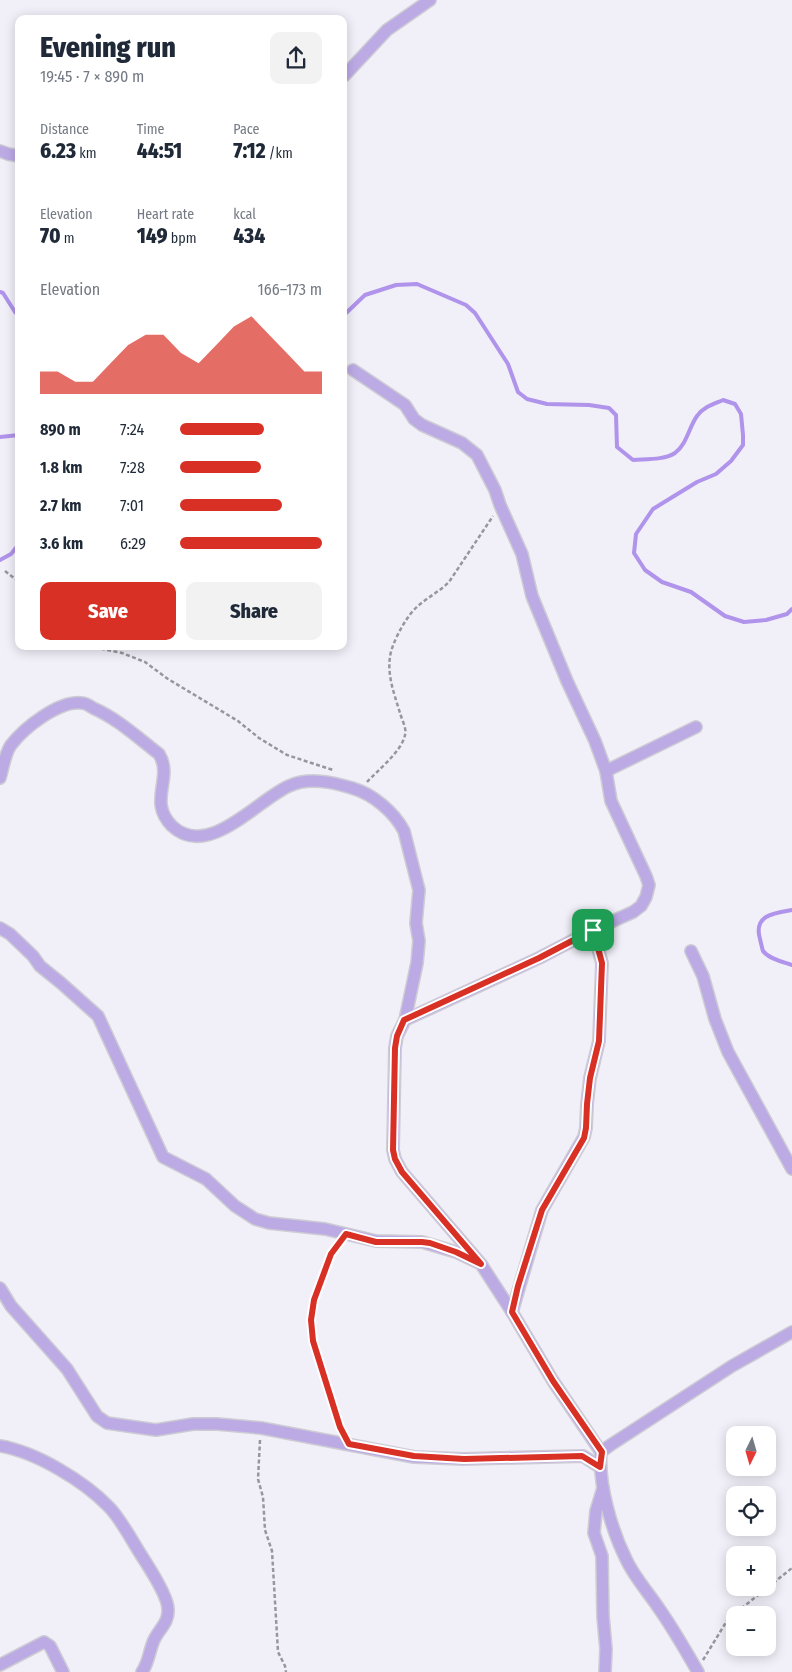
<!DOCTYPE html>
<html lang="en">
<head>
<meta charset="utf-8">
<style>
  body { margin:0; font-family:"Fira Sans Condensed",sans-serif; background:#f2f2f3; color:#1f2937; height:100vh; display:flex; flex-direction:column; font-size:19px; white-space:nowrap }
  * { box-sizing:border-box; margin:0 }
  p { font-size:16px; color:#747a83 }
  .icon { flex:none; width:28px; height:28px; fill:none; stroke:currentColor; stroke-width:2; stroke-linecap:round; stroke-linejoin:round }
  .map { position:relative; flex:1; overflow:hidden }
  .side { position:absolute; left:15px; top:15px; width:332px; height:635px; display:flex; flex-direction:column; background:#fff; border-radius:10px; box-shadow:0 2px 12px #0003 }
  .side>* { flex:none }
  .needle { width:32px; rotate:185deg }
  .controls { position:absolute; left:726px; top:1426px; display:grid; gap:10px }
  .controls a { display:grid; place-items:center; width:50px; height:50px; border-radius:10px; background:#fff; box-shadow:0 2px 12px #0003; font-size:25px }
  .pin { position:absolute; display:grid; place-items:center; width:42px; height:42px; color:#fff; margin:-21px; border-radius:10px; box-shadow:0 2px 8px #0006 }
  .round { display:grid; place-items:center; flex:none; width:52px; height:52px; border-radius:10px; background:#f2f2f3 }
  .headline { display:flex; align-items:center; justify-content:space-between; height:85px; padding:0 25px }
  h1 { font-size:28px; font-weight:800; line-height:38px }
  .metrics { display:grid; grid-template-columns:repeat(3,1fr); gap:8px; height:85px; padding:5px 25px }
  .metrics div { display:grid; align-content:center }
  .metrics b { font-size:21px; font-weight:800 }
  .metrics small { font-size:14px; font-weight:400 }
  .metrics p { font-size:14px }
  .chart { height:140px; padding:10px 25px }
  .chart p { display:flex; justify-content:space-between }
  .chart svg { width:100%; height:90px; margin-top:5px; fill:#d93025; opacity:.7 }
  .primary-button { display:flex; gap:10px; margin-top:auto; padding:10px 25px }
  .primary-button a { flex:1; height:58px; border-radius:10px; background:#d93025; color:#fff; font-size:20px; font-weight:800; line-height:58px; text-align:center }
  .primary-button a+a { background:#f2f2f3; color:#1f2937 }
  ul { padding:0 25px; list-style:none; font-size:16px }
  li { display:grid; grid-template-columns:80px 60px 1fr; align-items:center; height:38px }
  li i { height:12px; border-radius:6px; background:#d93025 }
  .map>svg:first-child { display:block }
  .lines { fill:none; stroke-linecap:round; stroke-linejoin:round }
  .stream { stroke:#b093ea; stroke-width:4 }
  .minor-casing { stroke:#cdcbd3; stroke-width:14 }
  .path { stroke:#98969d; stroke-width:2.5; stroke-dasharray:4 2.5; stroke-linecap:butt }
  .minor { stroke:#bcaae5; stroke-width:11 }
  .route-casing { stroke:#fff; stroke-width:10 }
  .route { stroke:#d93025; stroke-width:6 }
</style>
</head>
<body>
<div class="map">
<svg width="792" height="1672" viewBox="0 0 792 1672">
  <rect width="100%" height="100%" fill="#f1eff8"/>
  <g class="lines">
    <g class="stream">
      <path d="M0 292 3 293 15 312 19 316"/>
      <path d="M344 315 365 295 396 285 417 284 466 305 475 313 508 364 518 392 527 399 547 404 589 405 609 408 616 415 617 447 633 460C645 459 665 460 675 453 687 444 689 427 697 416 703 407 714 404 723 400L735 404 741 414 743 435V445L731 461 716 474 697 482 653 509 636 534 634 553 645 570 662 582 691 592 725 616 744 622 766 620 787 614 792 609"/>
      <path d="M0 437 19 435"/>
      <path d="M0 560 11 554 19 544"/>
      <path d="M792 910C774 913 753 915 760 939 761 943 762 948 763 951 769 959 783 962 792 965"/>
    </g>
    <g class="minor-casing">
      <g id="minor">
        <path d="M344 76 387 30 430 0"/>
        <path d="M0 151 8 154 19 156"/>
        <path d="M353 370 405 405 414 419 422 425 462 443 477 455 495 490 500 505 522 554 532 596 567 681 595 741 606 771 611 801 646 876 649 885 646 897 641 906 633 912 593 930 539 958 405 1020 397 1036 395 1048 393 1150 395 1159 402 1172 481 1264 512 1312 553 1381 601 1452"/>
        <path d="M606 771 696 727"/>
        <path d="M0 778C3 768 5 753 11 745 24 728 59 700 82 703 85 703 90 706 93 708 118 719 137 737 159 754 174 778 147 801 172 826 208 860 257 800 289 786 309 777 332 782 352 788 373 794 394 812 404 831L419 890 416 923 419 941 417 963 405 1020"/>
        <path d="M0 928 10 934 33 956 40 966 61 983 98 1016 163 1157 206 1179 235 1206 255 1219 269 1223 325 1229 376 1241 422 1242 456 1252 477 1262"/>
        <path d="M691 951 703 976 715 1019 728 1052 792 1169"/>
        <path d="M0 1288 11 1306 67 1369 97 1416 107 1423 156 1430 193 1424H217L261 1428 414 1457 463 1459 583 1456 600 1467"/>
        <path d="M512 1312 542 1210 584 1137 586 1128 587 1104 590 1078 599 1041 602 963 593 930"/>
        <path d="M0 1446C36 1452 84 1481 109 1507 122 1520 134 1545 145 1561 152 1572 168 1597 168 1609 169 1623 159 1629 154 1640 149 1651 149 1662 142 1672"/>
        <path d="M603 1488 596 1511 594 1533 602 1556 603 1616 606 1649 605 1672"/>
        <path d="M0 1665 44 1642 50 1646 63 1672"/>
        <path d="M698 1672C686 1651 674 1630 660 1610 649 1593 634 1577 626 1559 612 1531 598 1484 601 1452L609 1446 732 1366 792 1332"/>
      </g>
    </g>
    <g class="path">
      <path d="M5 571 19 582"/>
      <path d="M88 646 122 653 145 662 168 679 238 721 259 738 287 755 333 770"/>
      <path d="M367 782C378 770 402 751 405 735 407 729 402 720 400 713 395 696 387 676 390 657 391 646 402 625 409 616 419 601 436 595 449 582L493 516"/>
      <path d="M339 1244 331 1255 314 1300 311 1320 313 1341 343 1432"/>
      <path d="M260 1440 258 1479 263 1497 265 1530 272 1551 278 1652 285 1666 286 1672"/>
      <path d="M768 1587 792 1568"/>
      <path d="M703 1660 728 1619 767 1588"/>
    </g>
    <use href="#minor" class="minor"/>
  </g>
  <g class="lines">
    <g class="route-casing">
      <path id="route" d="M593 930 602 963 599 1041 590 1078 587 1104 586 1128 584 1138 542 1210 518 1286 512 1312 553 1381 602 1452 600 1467 582 1456 464 1459 414 1456 349 1444 340 1427 313 1341 311 1320 314 1300 331 1254 346 1234 376 1242H422L430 1243 456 1252 481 1264 402 1172 395 1159 393 1150 395 1048 397 1036 404 1020 539 958Z"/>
    </g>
    <use href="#route" class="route"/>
  </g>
</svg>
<div class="controls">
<a><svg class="needle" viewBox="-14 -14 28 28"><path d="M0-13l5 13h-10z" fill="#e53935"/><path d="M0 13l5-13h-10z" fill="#747a83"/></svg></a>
<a><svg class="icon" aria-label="locate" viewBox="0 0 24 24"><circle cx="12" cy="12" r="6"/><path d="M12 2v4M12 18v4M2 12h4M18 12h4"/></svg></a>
<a>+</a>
<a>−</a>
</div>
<div class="pin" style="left:593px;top:930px;background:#1e9e55"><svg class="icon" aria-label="arrive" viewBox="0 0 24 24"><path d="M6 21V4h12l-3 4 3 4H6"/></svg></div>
<section class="side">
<div class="headline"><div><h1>Evening run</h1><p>19:45 · 7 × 890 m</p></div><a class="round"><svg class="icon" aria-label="share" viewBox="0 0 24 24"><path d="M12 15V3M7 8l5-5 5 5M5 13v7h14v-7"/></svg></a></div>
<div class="metrics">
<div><p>Distance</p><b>6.23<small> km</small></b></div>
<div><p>Time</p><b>44:51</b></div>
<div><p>Pace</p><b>7:12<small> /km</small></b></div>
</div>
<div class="metrics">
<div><p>Elevation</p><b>70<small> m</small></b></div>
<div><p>Heart rate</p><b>149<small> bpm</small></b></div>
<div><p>kcal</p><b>434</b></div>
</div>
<div class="chart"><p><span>Elevation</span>166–173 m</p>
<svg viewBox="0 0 160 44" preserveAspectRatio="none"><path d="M0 44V33L10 33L20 38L30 38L40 29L50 20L60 15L70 15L80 24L90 29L100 20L110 11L120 6L130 15L140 24L150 33L160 33V44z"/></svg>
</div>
<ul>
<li><b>890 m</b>7:24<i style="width:59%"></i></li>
<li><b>1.8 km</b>7:28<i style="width:57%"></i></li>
<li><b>2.7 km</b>7:01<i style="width:72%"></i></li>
<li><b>3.6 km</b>6:29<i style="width:100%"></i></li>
</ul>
<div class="primary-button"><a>Save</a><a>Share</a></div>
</section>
</div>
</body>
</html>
